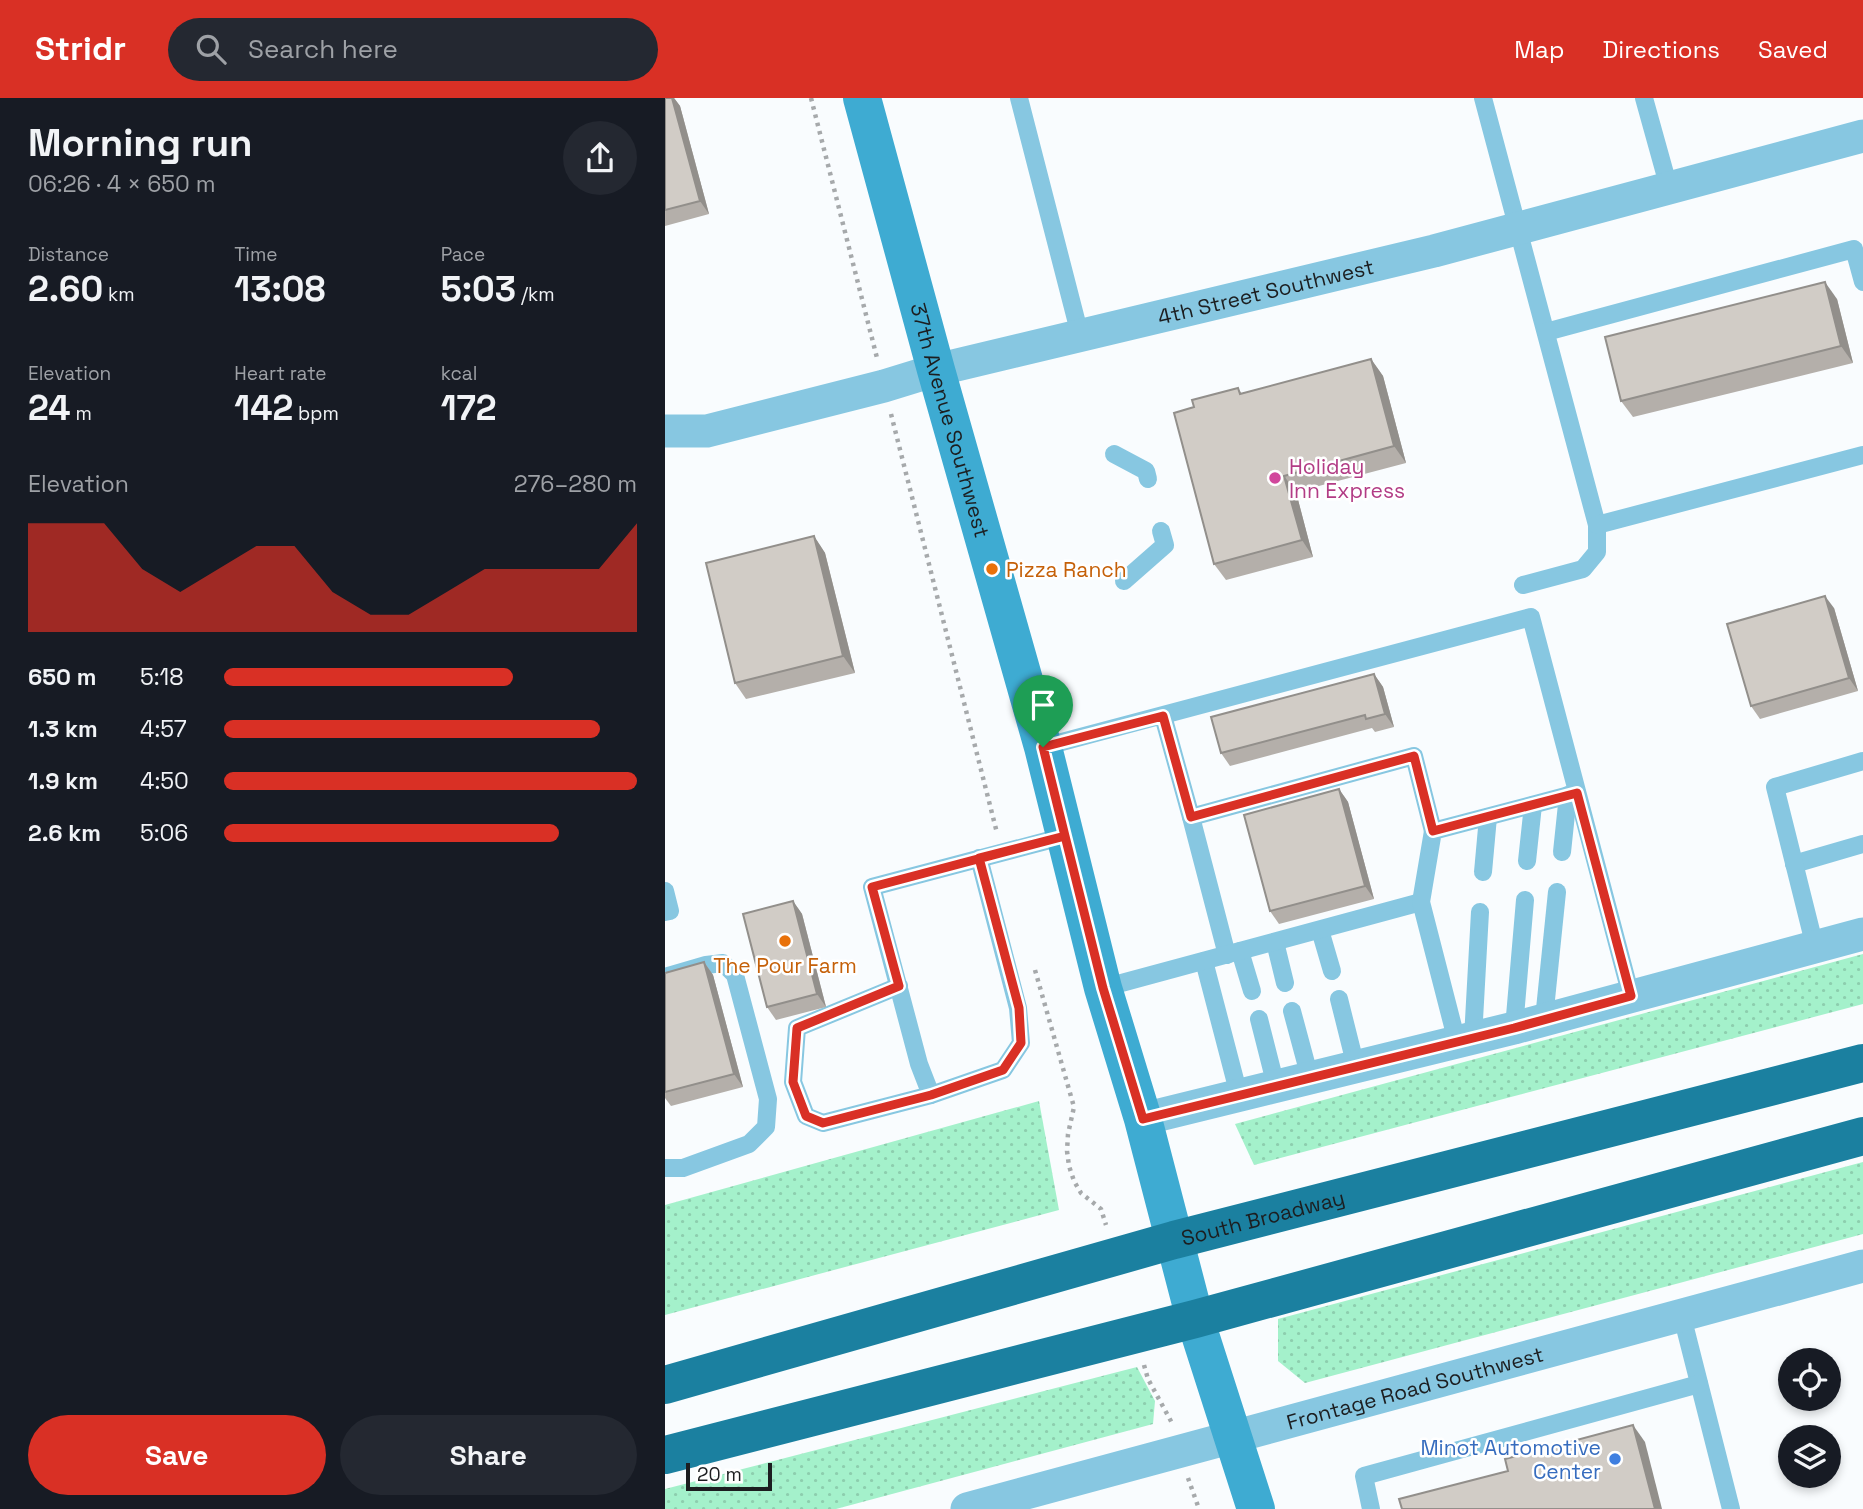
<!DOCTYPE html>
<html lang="en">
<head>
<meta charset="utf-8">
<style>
  body { margin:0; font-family:"Space Grotesk",sans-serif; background:#242831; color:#f1f3f6; height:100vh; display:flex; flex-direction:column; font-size:26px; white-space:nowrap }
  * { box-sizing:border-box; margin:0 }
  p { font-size:23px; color:#9ea1a6 }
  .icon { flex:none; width:38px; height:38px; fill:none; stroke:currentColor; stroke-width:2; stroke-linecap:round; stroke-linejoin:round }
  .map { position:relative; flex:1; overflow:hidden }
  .side { display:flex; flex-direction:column; background:#171b24; width:665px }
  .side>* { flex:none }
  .fabs { position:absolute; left:1113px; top:1250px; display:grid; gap:14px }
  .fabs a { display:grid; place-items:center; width:63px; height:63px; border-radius:50%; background:#171b24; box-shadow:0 4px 10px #0003; font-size:35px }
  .scale { position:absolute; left:21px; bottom:18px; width:86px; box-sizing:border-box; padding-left:7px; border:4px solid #1c1e20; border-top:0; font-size:19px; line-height:24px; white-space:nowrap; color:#1c1e20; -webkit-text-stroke:5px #fff; paint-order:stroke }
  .pin { position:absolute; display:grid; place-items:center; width:60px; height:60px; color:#fff; margin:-72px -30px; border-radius:50% 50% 50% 0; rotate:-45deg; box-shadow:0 0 7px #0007 }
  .pin .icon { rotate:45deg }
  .round { display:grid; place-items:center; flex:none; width:74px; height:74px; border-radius:37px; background:#242831 }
  .overview { display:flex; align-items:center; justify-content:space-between; height:119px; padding:0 28px }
  h1 { font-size:38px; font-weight:700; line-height:52px }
  .stats { display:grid; grid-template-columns:repeat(3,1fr); gap:10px; height:119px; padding:7px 28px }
  .stats div { display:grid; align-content:center }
  .stats b { font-size:35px; font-weight:700 }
  .stats small { font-size:19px; font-weight:400 }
  .stats p { font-size:19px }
  .chart { height:196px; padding:14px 28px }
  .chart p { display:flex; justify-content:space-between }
  .chart svg { width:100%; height:126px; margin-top:7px; fill:#d93025; opacity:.7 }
  .primary-button { display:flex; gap:14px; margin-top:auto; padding:14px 28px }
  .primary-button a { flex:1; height:80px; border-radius:42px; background:#d93025; color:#fff; font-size:28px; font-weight:700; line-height:80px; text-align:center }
  .primary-button a+a { background:#242831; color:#f1f3f6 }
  ul { padding:0 28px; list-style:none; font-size:23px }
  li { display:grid; grid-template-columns:112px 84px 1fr; align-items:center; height:52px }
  li i { height:18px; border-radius:9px; background:#d93025 }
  header { display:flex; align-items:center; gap:42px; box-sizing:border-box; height:98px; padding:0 35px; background:#d93025; color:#fff }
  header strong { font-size:33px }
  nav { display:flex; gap:38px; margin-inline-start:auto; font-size:24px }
  .search { width:490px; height:63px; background:#242831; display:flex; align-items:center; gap:18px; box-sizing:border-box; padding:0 24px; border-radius:38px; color:#9ea1a6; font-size:26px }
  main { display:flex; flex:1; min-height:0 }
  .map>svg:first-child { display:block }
  .grass { fill:url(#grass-dots) }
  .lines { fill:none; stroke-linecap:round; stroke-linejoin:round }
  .path { stroke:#a6a9ab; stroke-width:4.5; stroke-dasharray:3.5 5; stroke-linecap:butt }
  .lane { stroke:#87c7e1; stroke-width:18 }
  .street { stroke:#87c7e1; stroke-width:33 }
  .secondary { stroke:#3eabd2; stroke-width:38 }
  .highway { stroke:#1b80a0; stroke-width:38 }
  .wall { fill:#b4afaa }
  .shaded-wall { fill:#928f8b }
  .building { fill:#d1ccc6; stroke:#928f8b; stroke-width:2 }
  .route-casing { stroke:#fff; stroke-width:14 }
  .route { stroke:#d93025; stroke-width:9 }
  .hotel-dot { fill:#d1479c; stroke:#fff; stroke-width:2.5 }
  .food-dot { fill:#e8710a; stroke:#fff; stroke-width:2.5 }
  .shop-dot { fill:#3f7fe0; stroke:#fff; stroke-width:2.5 }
  .labels { text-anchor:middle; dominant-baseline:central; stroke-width:5; stroke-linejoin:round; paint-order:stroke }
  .street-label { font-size:21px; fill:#1c1e20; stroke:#fff }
  .hotel-label { font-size:21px; fill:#b23c85; stroke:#fff; text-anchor:start }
  .food-label { font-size:21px; fill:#c56008; stroke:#fff; text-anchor:start }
  .shop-label { font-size:21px; fill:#366cbe; stroke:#fff; text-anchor:end }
</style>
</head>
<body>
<header>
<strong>Stridr</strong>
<div class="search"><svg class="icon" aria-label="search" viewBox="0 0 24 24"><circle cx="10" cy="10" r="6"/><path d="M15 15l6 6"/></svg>Search here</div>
<nav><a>Map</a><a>Directions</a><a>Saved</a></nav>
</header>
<main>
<section class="side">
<div class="overview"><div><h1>Morning run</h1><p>06:26 · 4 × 650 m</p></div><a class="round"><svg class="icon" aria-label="share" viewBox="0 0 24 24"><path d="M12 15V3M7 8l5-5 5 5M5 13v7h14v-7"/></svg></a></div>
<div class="stats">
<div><p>Distance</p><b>2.60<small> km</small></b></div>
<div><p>Time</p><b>13:08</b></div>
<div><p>Pace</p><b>5:03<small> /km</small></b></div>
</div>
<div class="stats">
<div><p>Elevation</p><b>24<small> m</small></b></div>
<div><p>Heart rate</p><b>142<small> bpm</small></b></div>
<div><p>kcal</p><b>172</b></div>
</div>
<div class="chart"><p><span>Elevation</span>276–280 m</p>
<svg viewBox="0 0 160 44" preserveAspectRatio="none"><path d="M0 44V6L10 6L20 6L30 22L40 30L50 22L60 14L70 14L80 30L90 38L100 38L110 30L120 22L130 22L140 22L150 22L160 6V44z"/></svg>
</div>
<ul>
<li><b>650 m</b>5:18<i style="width:70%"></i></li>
<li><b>1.3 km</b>4:57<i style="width:91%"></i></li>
<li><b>1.9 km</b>4:50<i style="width:100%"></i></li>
<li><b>2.6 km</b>5:06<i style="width:81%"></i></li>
</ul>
<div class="primary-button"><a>Save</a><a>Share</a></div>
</section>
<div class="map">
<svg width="1198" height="1411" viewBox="0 0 1198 1411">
  <defs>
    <pattern id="grass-dots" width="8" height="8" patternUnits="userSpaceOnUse" patternTransform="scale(1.75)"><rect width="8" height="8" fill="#a4f1cb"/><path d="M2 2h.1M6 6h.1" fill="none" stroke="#8dceae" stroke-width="1.8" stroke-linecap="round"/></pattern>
  </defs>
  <rect width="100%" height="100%" fill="#f9fcfe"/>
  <g class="grass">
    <path d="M1198 856V906L589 1067 570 1026Z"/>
    <path d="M374 1003 394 1112 0 1217V1107Z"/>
    <path d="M1198 1064V1136L640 1285 613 1263V1221Z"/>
    <path d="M472 1269 490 1303 488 1326 171 1411H0V1391Z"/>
  </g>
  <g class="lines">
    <g class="path">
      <path d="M146 0 212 260"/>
      <path d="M226 316 332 735"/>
      <path d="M370 872 409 1009 403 1036 402 1053 404 1068 409 1083 416 1095 436 1111 441 1127"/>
      <path d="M479 1267 483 1281 507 1325"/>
      <path d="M523 1380 534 1411"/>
    </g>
    <g class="lane">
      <path d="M354 0 415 237"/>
      <path d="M818 0 932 427V454L918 471 858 487"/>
      <path d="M979 0 1004 90"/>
      <path d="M881 234 1189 151 1198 184"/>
      <path d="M449 356 481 373 483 381"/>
      <path d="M932 427 1198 357"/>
      <path d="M459 483 500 447 496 433"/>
      <path d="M498 618 526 719"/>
      <path d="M378 649 866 519 966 898"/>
      <path d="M897 754 903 697"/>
      <path d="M314 760 353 910 356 945 338 972 266 997 254 966 207 789C272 772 336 755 400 738"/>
      <path d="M862 763 868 707"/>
      <path d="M1129 766 1198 746"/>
      <path d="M818 774 823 719"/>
      <path d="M0 793 5 813 0 814"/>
      <path d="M655 832 667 873"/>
      <path d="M610 844 620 885"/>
      <path d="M1150 849 1110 689 1198 663"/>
      <path d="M575 853 587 893"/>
      <path d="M562 857 526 719 749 658 768 733"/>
      <path d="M539 863 574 997"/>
      <path d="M0 879 41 867 58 865 70 877 103 1001 101 1029 84 1046 18 1070H0"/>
      <path d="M234 888 132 930 128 984 141 1018 158 1025 266 997"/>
      <path d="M438 890 756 804"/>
      <path d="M674 901 691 969"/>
      <path d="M627 913 645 980"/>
      <path d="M594 921 611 988"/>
      <path d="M879 921 892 794"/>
      <path d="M849 930 860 802"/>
      <path d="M808 940 815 814"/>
      <path d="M792 944 756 804 768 733 912 695"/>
      <path d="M1017 1218 1066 1411"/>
      <path d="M706 1411 699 1378 1034 1286"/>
    </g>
    <g class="street">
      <path id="s1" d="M0 333H42L219 288 271 272 769 153 1198 38"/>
      <path d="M478 1021 849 930 1198 836"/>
      <path id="s2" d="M302 1411 1198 1168"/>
    </g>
    <path class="secondary" id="s3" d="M197 0 271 272 378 649 438 890 478 1021 530 1221 591 1411"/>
    <g class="highway">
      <path id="s4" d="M0 1287 509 1142 1198 965"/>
      <path d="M0 1357 530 1221 1198 1038"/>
    </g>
  </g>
  <g class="wall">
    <path d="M0 0H9L15 8 44 116 0 128Z"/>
    <path d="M1172 201 1188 265 968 319 956 303Z"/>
    <path d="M706 261 718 278 741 365 631 394 648 459 561 482 549 466 529 309 573 290 577 296Z"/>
    <path d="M149 438 160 455 190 575 81 601 70 585Z"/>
    <path d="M1169 510 1193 593 1095 621 1086 608Z"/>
    <path d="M709 576 718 589 729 629 710 634 707 630 565 668 556 655Z"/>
    <path d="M674 691 683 704 709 801 614 826 605 813Z"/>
    <path d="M128 803 137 816 161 909 111 922 102 909Z"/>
    <path d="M39 864 48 877 78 989 6 1008 0 1000V875Z"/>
  </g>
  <g class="shaded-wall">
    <path d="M7 0H9L15 8 44 116 35 103Z"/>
    <path d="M1160 184 1172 201 1188 265 1176 248Z"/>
    <path d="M706 261 718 278 741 365 729 348Z"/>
    <path d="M619 378 631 394 648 459 637 442Z"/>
    <path d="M149 438 160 455 190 575 178 558Z"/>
    <path d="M1160 498 1169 510 1193 593 1184 580Z"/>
    <path d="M709 576 718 589 729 629 720 616Z"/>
    <path d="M674 691 683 704 709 801 700 788Z"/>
    <path d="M128 803 137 816 161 909 152 896Z"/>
    <path d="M39 864 48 877 78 989 69 976Z"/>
    <path d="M968 1327 980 1344 997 1411H990Z"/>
  </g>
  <g class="building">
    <path d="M0 0H7L35 103 0 112Z"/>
    <path d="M1160 184 1176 248 956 303 940 239Z"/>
    <path d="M706 261 729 348 619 378 637 442 549 466 509 315 529 309 527 302 573 290 575 296Z"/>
    <path d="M149 438 178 558 70 585 41 465Z"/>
    <path d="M1160 498 1184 580 1086 608 1062 526Z"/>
    <path d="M709 576 720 616 701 621 700 617 556 655 546 619Z"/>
    <path d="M674 691 700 788 605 813 579 717Z"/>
    <path d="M128 803 152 896 102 909 78 816Z"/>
    <path d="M39 864 69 976 0 994V875Z"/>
    <path d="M968 1327 990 1411H737L734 1401 843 1373 840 1361Z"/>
  </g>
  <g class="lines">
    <g class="route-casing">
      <path id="route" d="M378 649 400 738C336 755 272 772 207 789L234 888 132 930 128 984 141 1018 158 1025 266 997 338 972 356 945 354 910 314 760 400 738 438 890 478 1021 849 930 966 898 912 695 768 733 749 658 526 719 498 618 378 649"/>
    </g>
    <use href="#route" class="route"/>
  </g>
  <circle class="hotel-dot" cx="610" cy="380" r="7"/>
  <g class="food-dot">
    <circle cx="327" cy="471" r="7"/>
    <circle cx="120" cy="843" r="7"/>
  </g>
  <circle class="shop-dot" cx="950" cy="1361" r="7"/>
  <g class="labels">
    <g class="street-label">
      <text stroke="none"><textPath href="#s1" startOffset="618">4th Street Southwest</textPath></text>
      <text stroke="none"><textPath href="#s3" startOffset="334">37th Avenue Southwest</textPath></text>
      <text stroke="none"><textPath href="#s4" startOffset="621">South Broadway</textPath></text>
      <text stroke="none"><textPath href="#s2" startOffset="464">Frontage Road Southwest</textPath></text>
    </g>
    <g class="hotel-label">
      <text x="624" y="368">Holiday<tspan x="624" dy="24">Inn Express</tspan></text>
    </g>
    <g class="food-label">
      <text x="341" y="471">Pizza Ranch</text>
      <text x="120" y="867" text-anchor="middle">The Pour Farm</text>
    </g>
    <g class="shop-label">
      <text x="936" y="1349">Minot Automotive<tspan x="936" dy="24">Center</tspan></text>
    </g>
  </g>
</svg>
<div class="fabs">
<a><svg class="icon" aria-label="locate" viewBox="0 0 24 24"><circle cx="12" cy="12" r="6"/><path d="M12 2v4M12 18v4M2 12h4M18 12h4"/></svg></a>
<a><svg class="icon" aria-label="layers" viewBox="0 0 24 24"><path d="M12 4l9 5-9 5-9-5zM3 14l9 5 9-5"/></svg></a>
</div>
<div class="scale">20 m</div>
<div class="pin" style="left:378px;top:649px;background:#1e9e55"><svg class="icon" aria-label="arrive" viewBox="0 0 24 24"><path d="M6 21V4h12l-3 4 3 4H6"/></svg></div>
</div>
</main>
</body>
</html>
